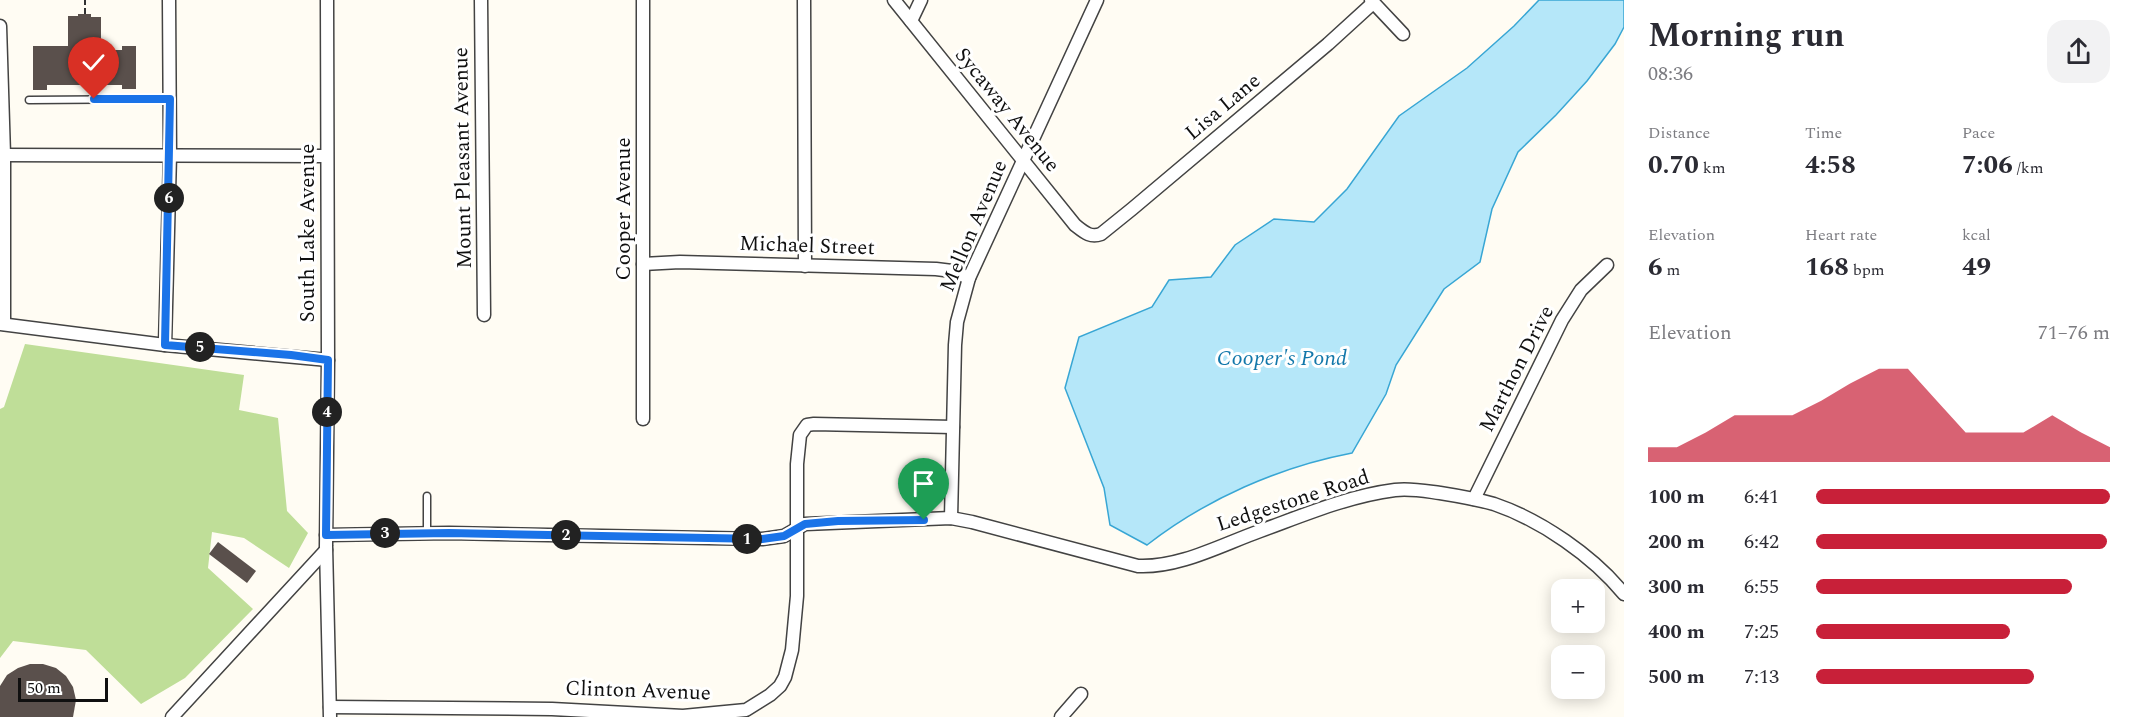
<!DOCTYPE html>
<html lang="en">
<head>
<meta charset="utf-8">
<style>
  body { margin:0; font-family:Spectral,serif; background:#f2f2f3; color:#2b2b33; height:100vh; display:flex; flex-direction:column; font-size:22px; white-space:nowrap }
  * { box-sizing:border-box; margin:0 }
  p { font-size:20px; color:#7c7c81 }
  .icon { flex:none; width:33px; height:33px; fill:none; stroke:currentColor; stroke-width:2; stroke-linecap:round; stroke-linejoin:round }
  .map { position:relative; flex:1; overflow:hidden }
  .sheet { display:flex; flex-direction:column; background:#fff; width:510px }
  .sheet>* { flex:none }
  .fabs { position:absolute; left:1551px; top:579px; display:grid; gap:12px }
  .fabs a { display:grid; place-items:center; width:54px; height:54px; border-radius:12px; background:#fff; box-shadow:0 3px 15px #0003; font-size:30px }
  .scale { position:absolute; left:18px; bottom:15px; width:90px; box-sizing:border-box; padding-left:6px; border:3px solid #101010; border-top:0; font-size:16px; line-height:21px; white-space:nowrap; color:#101010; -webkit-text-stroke:4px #fff; paint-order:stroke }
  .pin { position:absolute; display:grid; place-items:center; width:51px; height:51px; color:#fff; margin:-62px -26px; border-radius:50% 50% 50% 0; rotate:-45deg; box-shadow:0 0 6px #0007 }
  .pin .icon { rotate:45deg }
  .km { position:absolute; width:30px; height:30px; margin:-15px; border-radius:50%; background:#222; color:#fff; font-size:16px; line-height:30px; text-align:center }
  .round { display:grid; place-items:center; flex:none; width:63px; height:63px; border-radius:18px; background:#f2f2f3 }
  .overview { display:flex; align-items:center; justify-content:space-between; height:102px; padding:0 24px }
  h1 { font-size:33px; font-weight:700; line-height:45px }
  .figures { display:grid; grid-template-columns:repeat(3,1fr); gap:9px; height:102px; padding:6px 24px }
  .figures div { display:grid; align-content:center }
  .figures b { font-size:26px; font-weight:700 }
  .figures small { font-size:16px; font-weight:400 }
  .figures p { font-size:16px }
  .chart { height:168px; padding:12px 24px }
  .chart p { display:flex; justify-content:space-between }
  .chart svg { width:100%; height:108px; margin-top:6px; fill:#c82039; opacity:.7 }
  ul { padding:0 24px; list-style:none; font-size:20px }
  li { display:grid; grid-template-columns:96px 72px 1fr; align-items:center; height:45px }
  li i { height:15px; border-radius:8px; background:#c82039 }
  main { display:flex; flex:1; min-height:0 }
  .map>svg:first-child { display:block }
  .forest { fill:#bfde98 }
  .water { fill:#b5e7f9; stroke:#38a6d4; stroke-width:1.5 }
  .building { fill:#5a504c }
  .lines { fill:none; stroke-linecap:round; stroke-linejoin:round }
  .lane-casing { stroke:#434343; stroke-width:9 }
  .street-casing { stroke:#434343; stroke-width:15 }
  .path { stroke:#323232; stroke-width:2; stroke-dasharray:6 3; stroke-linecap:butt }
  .lane { stroke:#fff; stroke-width:6 }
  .street { stroke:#fff; stroke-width:12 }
  .route-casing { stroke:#fff; stroke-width:12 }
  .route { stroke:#1a73e8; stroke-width:8 }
  .labels { text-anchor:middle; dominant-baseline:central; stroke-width:6; stroke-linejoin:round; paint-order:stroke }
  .street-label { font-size:21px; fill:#101010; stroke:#fff }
  .water-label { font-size:22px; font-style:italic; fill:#1277aa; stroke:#fff }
</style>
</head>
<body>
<main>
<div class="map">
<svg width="1624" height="717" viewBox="0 0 1624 717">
  <rect width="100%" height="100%" fill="#fffcf3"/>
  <path class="forest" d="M25 344 244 375 239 410 278 418 287 511 308 533 289 568 244 538 212 532 208 568 253 609 185 678 141 704 86 650 13 641 0 658V409L4 407Z"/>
  <path class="water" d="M1539 0H1624V27L1615 44 1587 81 1556 115 1518 152 1492 209 1480 262 1444 289 1396 365 1386 394 1352 453C1279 467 1206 499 1147 545L1110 525 1104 488 1065 388 1079 337 1152 307 1169 280 1211 277 1235 245 1274 219 1314 222 1347 189 1399 116 1467 68 1514 26Z"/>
  <g class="building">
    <path d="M78 14H91V17H101V50H122V46H136V89H122V85H47V90H33V46H68V16H78Z"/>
    <path d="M218 542 256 571 247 583 209 554Z"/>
    <path d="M30 664H43L56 668 66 676 73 687 76 700 73 717H0V686L7 675 18 668Z"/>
  </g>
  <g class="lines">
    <g class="lane-casing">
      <g id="lane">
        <path d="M29 100 169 99"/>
        <path d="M427 533V496"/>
      </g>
    </g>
    <g class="street-casing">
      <g id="street">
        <path d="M327 0 328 360 326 546 330 717"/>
        <path d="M481 0 484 315"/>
        <path d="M643 0V419"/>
        <path d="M804 0 805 266"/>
        <path d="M894 0 1075 225C1084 232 1090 238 1101 234L1132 209 1328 44 1373 3"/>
        <path d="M1371 0 1403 34"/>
        <path d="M911 21 921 0"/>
        <path d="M0 26 4 155V324"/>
        <path d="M0 155 326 156"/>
        <path d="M643 264 680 262 936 269 952 271 969 278"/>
        <path d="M0 324 165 345 328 360"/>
        <path d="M165 345 170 155 169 0"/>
        <path d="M1474 499 1562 320 1581 290 1607 265"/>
        <path d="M951 518 955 345 957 322 969 278 1097 0"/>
        <path d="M326 535 449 533 762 539 784 536 805 524 951 518 972 522 1138 566C1179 568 1221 545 1260 531 1304 515 1348 496 1395 490 1410 488 1425 491 1440 493 1459 496 1476 499 1494 504 1541 520 1593 556 1624 594"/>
        <path d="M330 707 552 709 683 716 746 710 770 695 780 686 785 677 792 650 797 596V464L800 435 807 425 814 424 953 427"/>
        <path d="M172 717 326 550"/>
        <path d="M1061 717 1081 694"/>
      </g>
    </g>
    <path class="path" d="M85 14V0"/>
    <use href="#lane" class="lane"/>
    <use href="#street" class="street"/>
  </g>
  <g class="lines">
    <g class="route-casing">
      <path id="route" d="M94 99H170L165 345 291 355 328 360 326 535 449 533 762 539 784 536 805 524 838 521 924 520"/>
    </g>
    <use href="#route" class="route"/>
  </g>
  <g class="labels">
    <g class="street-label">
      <text transform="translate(1223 107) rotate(-40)">Lisa Lane</text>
      <text transform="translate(1007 110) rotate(51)">Sycaway Avenue</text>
      <text transform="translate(463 158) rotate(-91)">Mount Pleasant Avenue</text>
      <text transform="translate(624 209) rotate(-90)">Cooper Avenue</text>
      <text transform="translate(974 226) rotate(-67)">Mellon Avenue</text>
      <text transform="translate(308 233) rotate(-90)">South Lake Avenue</text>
      <text transform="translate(807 246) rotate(2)">Michael Street</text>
      <text transform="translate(1517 369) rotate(-63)">Marthon Drive</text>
      <text transform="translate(1293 501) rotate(-18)">Ledgestone Road</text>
      <text transform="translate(638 691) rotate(2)">Clinton Avenue</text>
    </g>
    <g class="water-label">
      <text x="1282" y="358">Cooper's Pond</text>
    </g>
  </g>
</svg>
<div class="fabs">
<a>+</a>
<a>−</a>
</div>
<div class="scale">50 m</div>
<div class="pin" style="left:924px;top:520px;background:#1e9e55"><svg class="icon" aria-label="arrive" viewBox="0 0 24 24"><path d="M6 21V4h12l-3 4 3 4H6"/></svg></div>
<div class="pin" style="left:94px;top:99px;background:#d93025"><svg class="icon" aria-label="check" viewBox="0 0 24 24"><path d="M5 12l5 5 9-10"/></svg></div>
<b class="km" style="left:747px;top:539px">1</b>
<b class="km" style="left:566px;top:535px">2</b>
<b class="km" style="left:385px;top:533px">3</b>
<b class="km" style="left:327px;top:412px">4</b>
<b class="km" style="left:200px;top:347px">5</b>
<b class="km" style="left:169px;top:198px">6</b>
</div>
<section class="sheet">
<div class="overview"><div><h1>Morning run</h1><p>08:36</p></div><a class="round"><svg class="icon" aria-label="share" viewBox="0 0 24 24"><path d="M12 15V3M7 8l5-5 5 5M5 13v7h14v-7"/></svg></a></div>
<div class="figures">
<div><p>Distance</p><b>0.70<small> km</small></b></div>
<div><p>Time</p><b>4:58</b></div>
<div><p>Pace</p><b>7:06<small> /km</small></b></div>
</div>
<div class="figures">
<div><p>Elevation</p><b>6<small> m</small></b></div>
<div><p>Heart rate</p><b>168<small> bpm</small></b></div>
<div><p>kcal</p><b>49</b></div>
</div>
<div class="chart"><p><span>Elevation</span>71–76 m</p>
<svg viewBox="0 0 160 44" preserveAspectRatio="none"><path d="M0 44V38L10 38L20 32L30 25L40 25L50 25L60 19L70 12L80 6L90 6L100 19L110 32L120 32L130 32L140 25L150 32L160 38V44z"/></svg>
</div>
<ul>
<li><b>100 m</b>6:41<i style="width:100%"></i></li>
<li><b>200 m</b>6:42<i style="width:99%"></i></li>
<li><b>300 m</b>6:55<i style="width:87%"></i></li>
<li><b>400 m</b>7:25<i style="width:66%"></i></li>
<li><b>500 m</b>7:13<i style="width:74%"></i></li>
</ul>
</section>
</main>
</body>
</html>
